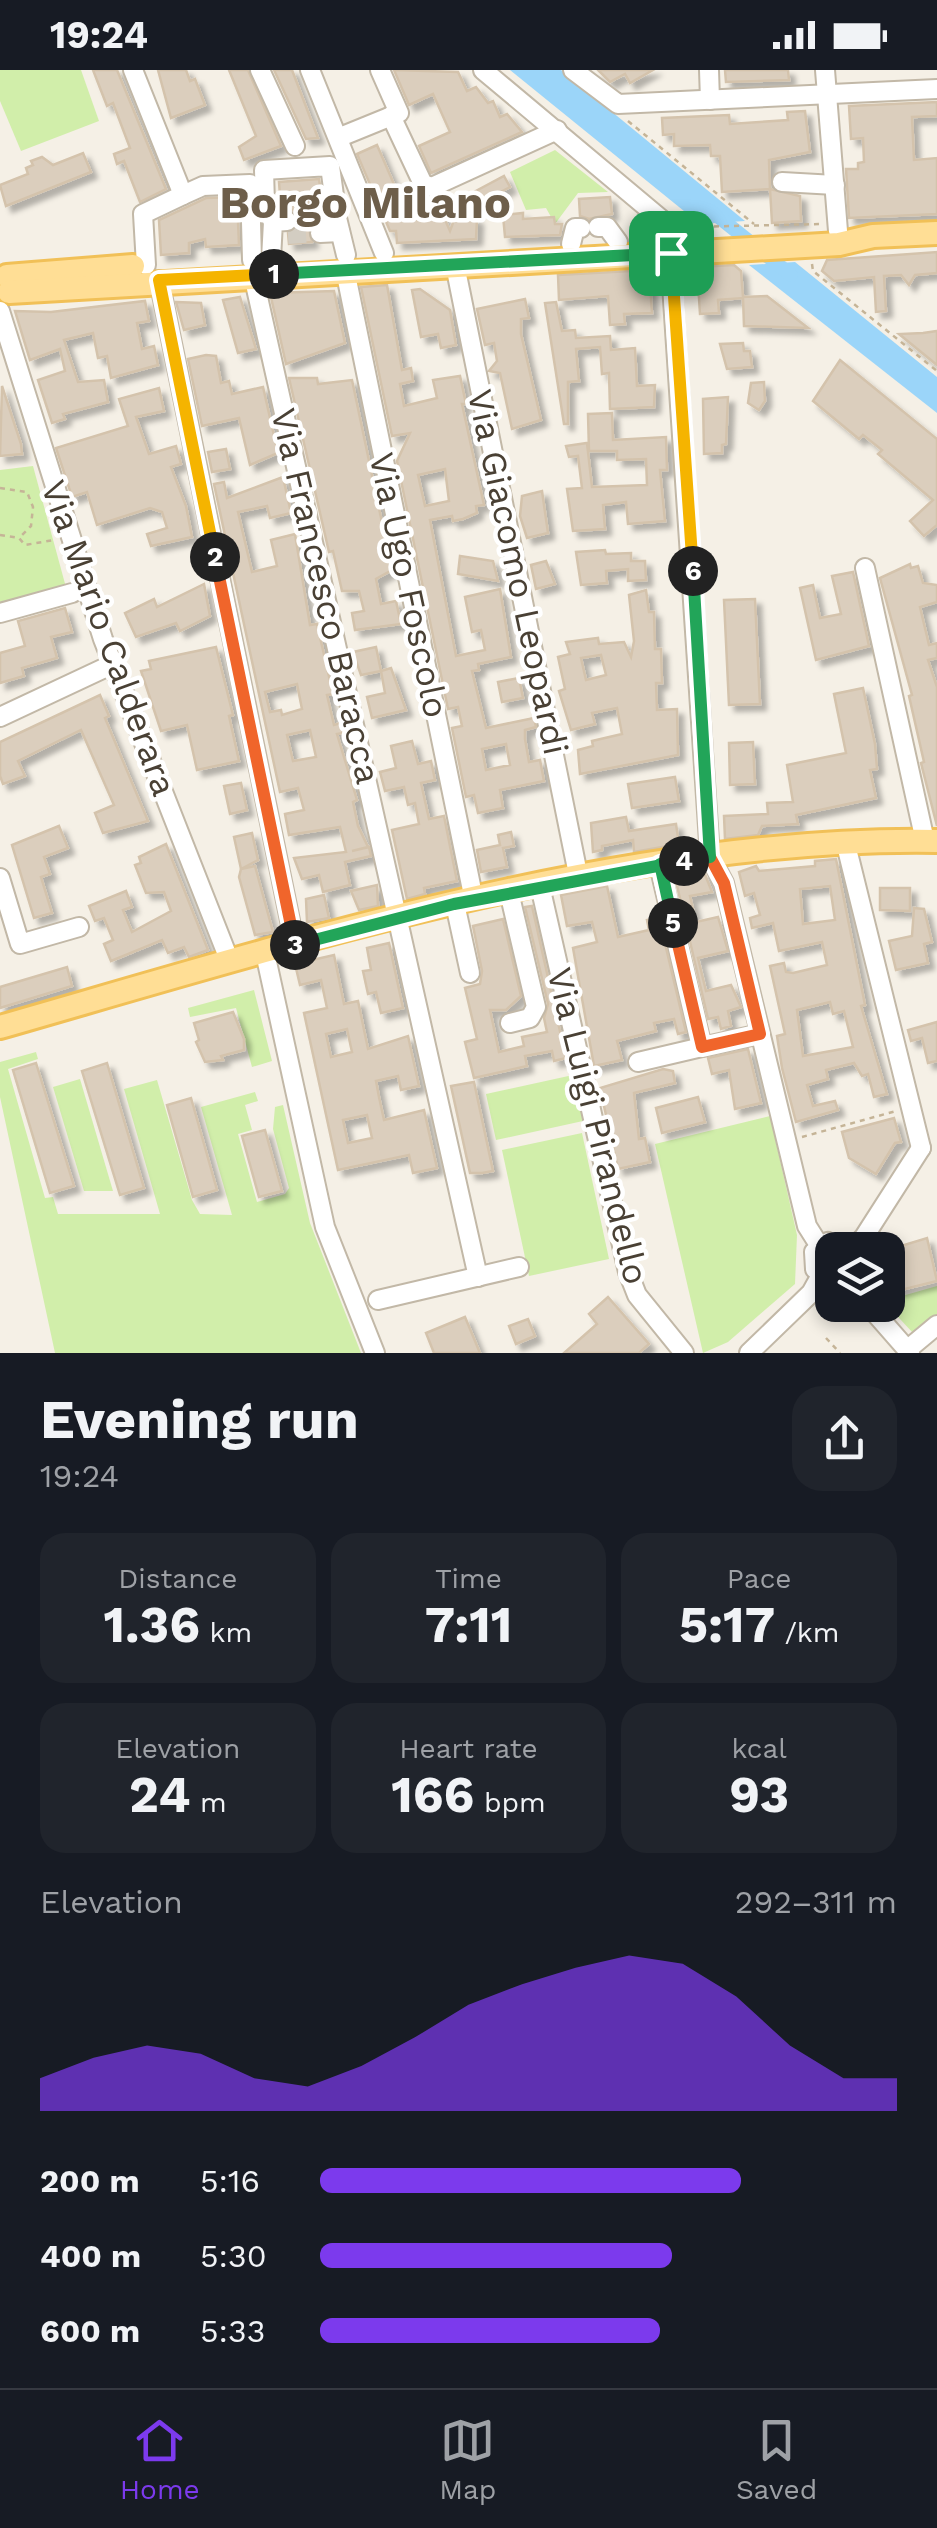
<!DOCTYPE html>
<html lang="en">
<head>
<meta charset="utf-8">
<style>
  body { margin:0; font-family:"Work Sans",sans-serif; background:#20242c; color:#f1f3f6; height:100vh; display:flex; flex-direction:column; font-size:38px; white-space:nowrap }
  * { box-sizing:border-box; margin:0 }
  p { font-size:32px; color:#9ea1a6 }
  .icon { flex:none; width:55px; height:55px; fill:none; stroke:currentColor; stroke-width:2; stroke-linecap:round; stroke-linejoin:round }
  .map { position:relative; height:1283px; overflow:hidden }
  .details { display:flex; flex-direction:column; background:#171b24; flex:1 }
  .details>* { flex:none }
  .controls { position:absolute; left:815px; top:1162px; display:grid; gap:20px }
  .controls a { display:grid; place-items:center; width:90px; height:90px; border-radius:20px; background:#171b24; box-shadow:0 5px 15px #0003; font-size:50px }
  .pin { position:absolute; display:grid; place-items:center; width:85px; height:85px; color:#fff; margin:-42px; border-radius:20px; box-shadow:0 5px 15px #0006 }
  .km { position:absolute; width:50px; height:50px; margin:-25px; border-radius:50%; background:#222; color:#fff; font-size:28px; line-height:50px; text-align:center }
  .round { display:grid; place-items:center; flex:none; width:105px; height:105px; border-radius:30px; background:#20242c }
  .head { display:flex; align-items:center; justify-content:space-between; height:170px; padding:0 40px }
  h1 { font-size:55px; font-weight:700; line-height:75px }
  .figures { display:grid; grid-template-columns:repeat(3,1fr); gap:15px; height:170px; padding:10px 40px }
  .figures div { display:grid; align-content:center; border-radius:25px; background:#20242c; text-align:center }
  .figures b { font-size:50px; font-weight:700 }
  .figures small { font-size:28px; font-weight:400 }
  .figures p { font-size:28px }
  .chart { height:280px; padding:20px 40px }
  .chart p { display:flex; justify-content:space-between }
  .chart svg { width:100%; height:180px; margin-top:10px; fill:#7c3aed; opacity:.7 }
  ul { padding:0 40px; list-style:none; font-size:32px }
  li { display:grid; grid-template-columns:160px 120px 1fr; align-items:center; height:75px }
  li i { height:25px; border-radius:12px; background:#7c3aed }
  .status { display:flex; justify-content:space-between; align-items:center; height:70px; padding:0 50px; background:#171b24; direction:ltr }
  .status svg { height:28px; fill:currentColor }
  .menu { display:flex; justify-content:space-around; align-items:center; height:140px; border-top:2px solid #363941; background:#171b24; font-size:28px; color:#9ea1a6 }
  .menu a { display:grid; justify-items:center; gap:5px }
  .menu .active { color:#7c3aed }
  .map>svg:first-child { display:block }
  .green { fill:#d1eeaa }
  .water { fill:#9bd5f9 }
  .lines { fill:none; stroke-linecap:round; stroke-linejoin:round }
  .canal { stroke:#9bd5f9; stroke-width:14 }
  .building { fill:#dbcebd; stroke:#d4c3ac; stroke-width:2.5; fill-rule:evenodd; filter:url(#shadow) }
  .minor-tunnel { stroke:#d3cdc2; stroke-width:18; stroke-dasharray:18 9; stroke-linecap:butt }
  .minor-casing { stroke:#c2b8a7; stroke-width:22 }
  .major-casing { stroke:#f1c057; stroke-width:28 }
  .path { stroke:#c5b497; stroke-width:2.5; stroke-dasharray:5 5; stroke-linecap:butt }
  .minor { stroke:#fff; stroke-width:18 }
  .major { stroke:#ffde95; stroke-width:22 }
  .split-1-casing { stroke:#fff; stroke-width:20 }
  .split-2-casing { stroke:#fff; stroke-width:20 }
  .split-3-casing { stroke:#fff; stroke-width:20 }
  .split-4-casing { stroke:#fff; stroke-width:20 }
  .split-5-casing { stroke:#fff; stroke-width:20 }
  .split-6-casing { stroke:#fff; stroke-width:20 }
  .split-7-casing { stroke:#fff; stroke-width:20 }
  .split-1 { stroke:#22a559; stroke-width:12 }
  .split-2 { stroke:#f5b400; stroke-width:12 }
  .split-3 { stroke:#f0652b; stroke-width:12 }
  .split-4 { stroke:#22a559; stroke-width:12 }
  .split-5 { stroke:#f0652b; stroke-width:12 }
  .split-6 { stroke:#22a559; stroke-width:12 }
  .split-7 { stroke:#f5b400; stroke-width:12 }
  .labels { text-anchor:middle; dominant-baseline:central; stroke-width:9; stroke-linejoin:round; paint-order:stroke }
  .street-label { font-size:35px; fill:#494034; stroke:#fff }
  .district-label { font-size:45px; font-weight:bold; fill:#6d5e4a; stroke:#fff }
</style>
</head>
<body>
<div class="status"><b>19:24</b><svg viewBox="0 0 49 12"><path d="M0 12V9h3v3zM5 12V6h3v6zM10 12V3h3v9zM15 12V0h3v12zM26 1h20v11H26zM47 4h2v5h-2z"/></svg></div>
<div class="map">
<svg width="937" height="1283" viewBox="0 0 937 1283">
  <defs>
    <filter id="shadow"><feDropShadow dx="6" dy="6" stdDeviation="2.5" flood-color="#0004"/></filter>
  </defs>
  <rect width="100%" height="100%" fill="#f5f0e6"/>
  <g class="green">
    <path d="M0 0H81L99 51 21 81 0 31Z"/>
    <path d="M555 80 608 122 578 123 555 154 546 138 526 140 510 102Z"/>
    <path d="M33 396 67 521 0 540V400Z"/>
    <path d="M254 920 272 991 252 997 236 938 190 947 188 938Z"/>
    <path d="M36 982 38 989 8 999 45 1128 53 1127 58 1144H160L124 1019 157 1010 192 1130 200 1144 232 1145 201 1037 255 1022 258 1031 245 1035 252 1060 238 1064 257 1132 285 1124 289 1118 273 1059 275 1037 283 1035 310 1153 361 1283H55L0 1027V992Z"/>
    <path d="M573 1005 583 1051 496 1070 486 1024Z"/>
    <path d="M80 1009 113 1121H84L53 1017Z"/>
    <path d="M770 1046 797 1165 795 1214 728 1272 703 1283 655 1074Z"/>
    <path d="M582 1063 609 1189 529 1206 502 1080Z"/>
    <path d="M937 1216V1244L913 1263 887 1235 888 1230Z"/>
  </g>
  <g class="water">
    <path d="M510 0H561L745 151 700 154Z"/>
    <path d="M795 192 937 307V343L749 195Z"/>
  </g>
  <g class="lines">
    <path class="canal" d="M710 140 791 205"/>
  </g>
  <g class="building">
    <path d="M93 0H117L166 119 140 132 124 91 117 94 114 84 130 78 113 33 107 36Z"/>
    <path d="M158 0H186L190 11 195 9 205 35 171 48Z"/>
    <path d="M229 0H248L281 76 244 90 239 77 256 66Z"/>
    <path d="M274 0H292L318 68 306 69Z"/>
    <path d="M394 0 458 2 467 21 476 17 488 33 493 31 500 47 507 44 522 62 431 103 419 76 450 62 433 24 409 35Z"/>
    <path d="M598 0H653L630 13 625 4 610 12Z"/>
    <path d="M725 0H788L789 10 726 12Z"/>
    <path d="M937 32V46L912 47 914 90 937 88V144L849 148 846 99H858V93L864 92 863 68 851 69 849 36Z"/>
    <path d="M805 41 810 82 769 90 770 119 722 122 720 86H711L710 75 674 76V64L663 65 662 48 729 45 730 54 788 50 787 42Z"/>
    <path d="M377 75 410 151 442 143 450 161 457 142 477 149 476 169 397 173 396 161H390L357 84Z"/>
    <path d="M83 83 91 102 6 136 0 115 28 104 26 98 33 95 31 91 42 87 53 95Z"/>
    <path d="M504 106 510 117 480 133 474 122Z"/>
    <path d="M319 109 323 136 311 139 307 149 312 172 289 174 288 163 298 157 299 149 293 140 281 139 279 112Z"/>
    <path d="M770 119 800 126 801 151 772 153Z"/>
    <path d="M237 127 239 175 206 177 205 169 189 173V183L161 185 159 150 206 128Z"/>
    <path d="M610 127 612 144 589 149 580 146 579 129Z"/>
    <path d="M523 143V149L554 147 555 154H562L560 165 505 167 503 145Z"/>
    <path d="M937 182V203L915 205 909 215 901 205 884 206 886 241 876 242 874 207 834 211 822 201 827 190Z"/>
    <path d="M734 195 741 201 743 227 767 226 808 258 744 256 743 228 718 230 719 243 700 244 697 197Z"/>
    <path d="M649 200 652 243 624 244 625 254 610 255 608 226 559 230 558 205Z"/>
    <path d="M387 215 402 300 411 298 413 311 400 314 404 336 437 328 433 310 460 306 466 334H462L484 435 476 436 477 443 463 449 453 451 452 446 430 450 456 586 485 580 481 560 472 562 465 527 500 519 511 587 478 594 479 600 472 601 486 658 534 648 536 657 525 660V669L529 692 540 690 544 711 500 720 503 738 478 743 474 725 466 727 452 658 462 656 458 637 448 639 397 391 410 363 392 366 361 217ZM445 399 449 431 425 436 418 405ZM506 674 510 695 486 700 482 679Z"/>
    <path d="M420 219 450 240 456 275 441 278 438 264 421 267 412 220Z"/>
    <path d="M334 221 345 273 286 294 270 223Z"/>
    <path d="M240 227 256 279 238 283 223 230Z"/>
    <path d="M525 229 529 248 521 249V264L541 350 512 359 500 303 489 301 497 291 494 273 485 275 477 239Z"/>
    <path d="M145 231 149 251 137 253 142 279 154 276 158 295 111 308 107 286 98 288 93 263 64 270 78 312 104 310 108 332 63 344 65 349 52 353 38 310 65 301 60 279 30 290 15 241 51 242Z"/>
    <path d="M176 232 201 233 205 255 184 260Z"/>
    <path d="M556 232 562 261 575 260 576 268 610 266 611 280 635 278 637 316 655 315 654 337 610 339 609 303 602 304 600 277 576 279 579 311 568 312V354H564L545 233Z"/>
    <path d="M937 261V295L899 264 923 263Z"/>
    <path d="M743 273 744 281H750L752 297 727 299 720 274Z"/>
    <path d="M206 285 216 286 221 313 229 311 232 324 263 317 278 383 250 395 239 348 202 356 188 289Z"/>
    <path d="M840 290 937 369V455L924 466 910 451 933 430 878 384 882 380 863 365 859 369 813 331Z"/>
    <path d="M289 308H317L318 314 352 310 392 500 376 509 381 534 396 531 401 554 355 560 352 543 364 541 359 521H342L333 481 329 482Z"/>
    <path d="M764 312 765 331 759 340 748 333 751 313Z"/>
    <path d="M2 316 21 374 22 384 0 386Z"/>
    <path d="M159 318 164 341 136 347 149 384 176 376 181 394 171 397 186 436 192 467 151 476 147 464 167 458 162 442 150 438 97 455 87 422 72 427 56 378 128 356 119 329Z"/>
    <path d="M728 327 726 374 722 375V383L704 384 703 329Z"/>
    <path d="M612 343 613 370 666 367 667 400H660L665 451 628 454 626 432 603 435 605 459 573 461 567 419 582 418 578 386 569 387 566 376 587 373 592 417 647 415 646 389 617 390V381H589L588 344Z"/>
    <path d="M226 379 230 399 212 402 208 382Z"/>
    <path d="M283 407 291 443 270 448 267 436 238 442 252 502 277 496 271 470 295 464 310 555 317 554 333 624 327 625 334 655 341 653 343 663 337 664 357 730 353 732 358 756 368 777 352 781 369 777 371 786 345 792 350 815 323 822 319 805 302 809 294 788 346 782 340 757 289 765 285 744 304 740 298 718 280 722 214 414 224 412 227 428ZM297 614 302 639 282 645 281 640 270 642 265 622ZM310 660 316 687 293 691 287 665Z"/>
    <path d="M542 421 548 463 527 468 520 446 522 426Z"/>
    <path d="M605 480 606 484 631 483V491H645L646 510 628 511V499L606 501 607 513 581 515 576 482Z"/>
    <path d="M460 486 493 491 498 511 458 504Z"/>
    <path d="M546 491 555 514 536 519 531 495Z"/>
    <path d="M910 494 911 498 918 496 923 513 937 515V532L920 537 929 575 937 573V588L928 590 937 617V756L921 693 924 692 909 626 912 625 880 508Z"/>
    <path d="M853 502 869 576 816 590 800 518 813 515 820 548 841 544 832 506Z"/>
    <path d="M204 514 210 546 180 561 176 553 136 567 125 543 154 529 157 537Z"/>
    <path d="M646 520 649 542H654L655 579H661L662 613H656L657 640 677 639 678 685 580 704 578 680 593 676 592 671 622 664 617 638 592 643 595 654 571 660 559 621 565 619 558 587 570 584 566 572 598 568 599 574 624 572 631 587 634 571 629 525ZM601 585 606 605 586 610 581 588Z"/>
    <path d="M755 529 760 634 729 635 724 530Z"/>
    <path d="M65 538 72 562 51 567 57 588 22 598 24 606 0 613V583L25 576 18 551Z"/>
    <path d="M216 577 233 645 229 646 239 691 197 700 187 655 161 661 141 601 151 599 149 591Z"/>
    <path d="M376 577 381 601 361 605 353 582Z"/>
    <path d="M391 598 406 640 372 648 367 627 385 623 381 601Z"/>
    <path d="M519 608 523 628 502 632 498 612Z"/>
    <path d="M863 618 875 674 877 699 870 700 876 728 796 745 798 754 762 756 758 765 725 769 724 746 768 744 767 733 793 732 787 695 846 683 834 624Z"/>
    <path d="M100 625 109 646 105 648 148 751 103 763 95 743 114 735 81 660 18 691 25 706 3 714 0 706V672Z"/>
    <path d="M412 671 418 694 431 691 435 710 421 713 429 749 444 746 457 811 424 818 425 824 407 829 392 760 419 754 415 733 408 735 404 717 385 721 380 702 396 698 391 676Z"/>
    <path d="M753 672 755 714 730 715 729 673Z"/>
    <path d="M675 707 679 731 632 738 628 714Z"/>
    <path d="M241 713 247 740 230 744 224 716Z"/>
    <path d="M626 747 629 761 676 754 679 774 634 782 633 770 602 776V780L593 782 591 753Z"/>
    <path d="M59 756 68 778 44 787 50 804 41 807 52 843 34 848 12 775Z"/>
    <path d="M511 762 514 776 503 778 507 797 481 802 477 780 500 775 498 765Z"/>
    <path d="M252 763 258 790 241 799 234 767Z"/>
    <path d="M166 774 208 880 189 887 184 877 168 883 162 870 111 891 104 874 113 870 104 848 95 851 89 836 126 821 132 837 123 840 132 862 171 841 164 822 146 823 135 795 141 793 139 787Z"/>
    <path d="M836 789 865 935 861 936 887 1024 874 1027 868 1004 862 1006 854 993 826 1000 828 1009 807 1015 813 1036 835 1031 838 1040 796 1052 782 998 777 966 785 964 770 896 784 893 786 902 793 903 827 895 822 872 779 881 773 853 752 858 750 848 760 845 754 823 745 826 739 802 756 796 759 801 815 796V791ZM830 816 835 850 803 854 800 819ZM830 932 833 944 844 941 853 977 803 986 797 940Z"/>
    <path d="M255 796 273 862 255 865 239 807 241 799Z"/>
    <path d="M704 802 712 822 690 826 696 852 718 847 728 881 698 888 706 921 731 915 741 937 728 941 731 956 721 959 718 947 708 949 675 807Z"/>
    <path d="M377 815 378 836 359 840 351 821Z"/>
    <path d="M607 816 618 867 649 860 647 850 659 848 686 962 678 964 674 949 654 953 656 961 617 971 622 990 594 996 573 878 597 872 592 852 567 856 561 825Z"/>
    <path d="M880 818H910V841L880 840Z"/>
    <path d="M324 825 329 848 307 852 306 829Z"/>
    <path d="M532 836 566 988 554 991 552 981 525 986 527 996 474 1008 465 972 477 969 465 918 480 914 482 901 473 856 503 849 521 926 506 940H490L499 982 524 976 522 967 547 962 544 948 548 934 525 837Z"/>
    <path d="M914 838 924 839 932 872 924 874 928 893 896 900 889 871 912 866Z"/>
    <path d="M389 873 403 938 381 943 376 922 368 924 363 901 371 900 367 878Z"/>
    <path d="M334 885 344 934 358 931 368 979 408 966 419 1016 401 1020 398 1006 376 1011 379 1027 384 1050 424 1040 437 1098 413 1103 409 1085 338 1100 304 943 327 938 321 910 300 915 295 894ZM347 959 352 982 331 987 326 964ZM367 1045 372 1068 348 1073 343 1050Z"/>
    <path d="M67 897 72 916 0 938V917Z"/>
    <path d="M233 942 244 969V980L221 986 223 990 205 992 196 972 199 970 194 953Z"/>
    <path d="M937 952V991L928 993 922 968 911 971 908 960Z"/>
    <path d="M748 979 761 1033 735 1039 729 1000 712 1004 708 988Z"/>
    <path d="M36 993 74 1116 50 1123 13 1000Z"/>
    <path d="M107 993 144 1118 120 1125 82 1001Z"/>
    <path d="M663 999 673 1001 675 1013 634 1023 639 1069 645 1068 650 1092 618 1099 600 1018Z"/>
    <path d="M474 1012 493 1101 482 1103H470L451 1016Z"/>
    <path d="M698 1027 705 1052 662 1063 656 1038Z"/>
    <path d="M191 1028 217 1120 193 1127 167 1035Z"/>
    <path d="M894 1048 901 1072 895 1073 876 1104 849 1088 842 1062Z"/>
    <path d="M265 1060 282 1121 259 1127 242 1066Z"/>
    <path d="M927 1168 937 1211 893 1222 888 1180Z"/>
    <path d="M608 1227 649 1274 639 1283H564L597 1254 589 1244Z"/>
    <path d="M465 1247 480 1283H434L426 1263Z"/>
    <path d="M528 1249 535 1266 516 1274 509 1256Z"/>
  </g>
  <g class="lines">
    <g class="minor-tunnel">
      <path d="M287 151 319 149"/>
      <path d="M288 165 320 163"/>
    </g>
    <g class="minor-casing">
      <g id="minor">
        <path d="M133 0 183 125 143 144 146 195"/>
        <path d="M260 0 295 76"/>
        <path d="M310 0 384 183"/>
        <path d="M483 0 668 155 710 787 724 813 807 1156 819 1175"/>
        <path d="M573 0 618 34 937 19"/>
        <path d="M709 0 710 30"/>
        <path d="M825 0 838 161"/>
        <path d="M391 46 423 114 432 117 557 60"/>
        <path d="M340 67 399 43 380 0"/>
        <path d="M782 112 835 115"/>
        <path d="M183 125 203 116 250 114 252 190"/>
        <path d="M319 149 337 148 346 185"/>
        <path d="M273 152 265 134 264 100 330 96 337 148"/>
        <path d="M598 157H607L618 172"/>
        <path d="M320 163 340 162"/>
        <path d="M571 174 575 158H581"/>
        <path d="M271 189 273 152 287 151"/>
        <path d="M455 195 579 809"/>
        <path d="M345 200 474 830"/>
        <path d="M253 205 478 1207"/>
        <path d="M159 210 295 875"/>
        <path d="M0 241 103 569 230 892"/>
        <path d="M865 498 925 771"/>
        <path d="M0 543 72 523"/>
        <path d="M0 647 113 594"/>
        <path d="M846 775 921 1078"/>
        <path d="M659 795 702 977 760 964"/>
        <path d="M0 808 20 874 79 857"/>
        <path d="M540 816 628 1202 637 1225 684 1283"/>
        <path d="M509 822 536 937 530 948 510 953"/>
        <path d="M455 834 470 903"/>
        <path d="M265 883 325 1157 375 1283"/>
        <path d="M638 992 702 977"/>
        <path d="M851 1180 864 1167 921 1078"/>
        <path d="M832 1207 815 1199 814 1182 828 1172 844 1180"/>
        <path d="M378 1230 519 1197"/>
        <path d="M868 1235 910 1283"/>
        <path d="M907 1280 937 1255"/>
        <path d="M749 1283 811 1223 821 1205"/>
      </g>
    </g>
    <g class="major-casing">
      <g id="major">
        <path d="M7 206 133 196"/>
        <path d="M9 222 839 174 873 166 937 163"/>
        <path d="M0 957C296 872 627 766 937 771"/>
      </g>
    </g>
    <g class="path">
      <path d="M628 51 754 154"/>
      <path d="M689 162V157L821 154"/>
      <path d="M812 194 813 201 937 301"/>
      <path d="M0 418 27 422 33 437 31 456 19 468"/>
      <path d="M0 465 19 468 25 475 54 470"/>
      <path d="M802 1067 896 1041"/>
      <path d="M826 1268 840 1283"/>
    </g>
    <use href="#minor" class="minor"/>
    <use href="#major" class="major"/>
  </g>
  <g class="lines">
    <g class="split-1-casing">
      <path id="split-1" d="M274 204 671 183"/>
    </g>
    <g class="split-2-casing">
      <path id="split-2" d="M215 487 159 210 274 204"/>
    </g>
    <g class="split-3-casing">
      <path id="split-3" d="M215 487 295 875"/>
    </g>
    <g class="split-4-casing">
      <path id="split-4" d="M295 875 454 834 684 791"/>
    </g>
    <g class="split-5-casing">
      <path id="split-5" d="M673 853 702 977 760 964 724 813 710 787 684 791"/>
    </g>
    <g class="split-6-casing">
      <path id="split-6" d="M673 853 660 794 710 787 693 501"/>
    </g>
    <g class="split-7-casing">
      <path id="split-7" d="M671 183 693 501"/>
    </g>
    <use href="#split-1" class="split-1"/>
    <use href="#split-2" class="split-2"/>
    <use href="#split-3" class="split-3"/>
    <use href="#split-4" class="split-4"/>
    <use href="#split-5" class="split-5"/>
    <use href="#split-6" class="split-6"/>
    <use href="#split-7" class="split-7"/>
  </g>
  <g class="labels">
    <g class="street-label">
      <text transform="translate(518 502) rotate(78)">Via Giacomo Leopardi</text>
      <text transform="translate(409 515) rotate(78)">Via Ugo Foscolo</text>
      <text transform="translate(326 526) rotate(77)">Via Francesco Baracca</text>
      <text transform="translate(109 568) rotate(70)">Via Mario Calderara</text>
      <text transform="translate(598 1056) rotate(76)">Via Luigi Pirandello</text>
    </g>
    <g class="district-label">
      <text x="365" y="132">Borgo Milano</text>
    </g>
  </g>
</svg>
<div class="controls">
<a><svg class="icon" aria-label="layers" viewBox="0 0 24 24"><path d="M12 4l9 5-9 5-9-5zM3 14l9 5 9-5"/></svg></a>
</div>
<div class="pin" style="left:671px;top:183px;background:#1e9e55"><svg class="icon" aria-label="arrive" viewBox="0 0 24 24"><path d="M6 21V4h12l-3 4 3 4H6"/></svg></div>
<b class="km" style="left:274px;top:204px">1</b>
<b class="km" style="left:215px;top:487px">2</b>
<b class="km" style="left:295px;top:875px">3</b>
<b class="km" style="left:684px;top:791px">4</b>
<b class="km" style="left:673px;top:853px">5</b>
<b class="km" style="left:693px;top:501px">6</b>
</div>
<section class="details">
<div class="head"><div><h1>Evening run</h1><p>19:24</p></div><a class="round"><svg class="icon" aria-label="share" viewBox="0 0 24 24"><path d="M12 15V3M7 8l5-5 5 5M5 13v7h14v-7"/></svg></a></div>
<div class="figures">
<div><p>Distance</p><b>1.36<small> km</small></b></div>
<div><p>Time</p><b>7:11</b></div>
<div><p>Pace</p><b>5:17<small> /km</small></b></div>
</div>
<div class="figures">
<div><p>Elevation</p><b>24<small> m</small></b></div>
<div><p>Heart rate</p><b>166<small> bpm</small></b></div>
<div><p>kcal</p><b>93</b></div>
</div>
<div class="chart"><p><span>Elevation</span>292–311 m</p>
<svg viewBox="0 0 160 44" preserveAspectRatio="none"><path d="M0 44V36L10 31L20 28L30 30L40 36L50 38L60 33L70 26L80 18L90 13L100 9L110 6L120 8L130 16L140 28L150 36L160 36V44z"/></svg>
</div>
<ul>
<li><b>200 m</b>5:16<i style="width:73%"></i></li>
<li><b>400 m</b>5:30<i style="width:61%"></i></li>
<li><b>600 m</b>5:33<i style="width:59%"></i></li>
</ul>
</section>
<nav class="menu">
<a class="active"><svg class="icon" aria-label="home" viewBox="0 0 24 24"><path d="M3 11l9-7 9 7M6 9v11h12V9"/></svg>Home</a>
<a><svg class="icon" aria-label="map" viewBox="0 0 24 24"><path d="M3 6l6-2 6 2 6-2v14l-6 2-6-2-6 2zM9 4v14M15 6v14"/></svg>Map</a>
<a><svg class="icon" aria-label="saved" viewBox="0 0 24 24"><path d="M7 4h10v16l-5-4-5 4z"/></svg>Saved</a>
</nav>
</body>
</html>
